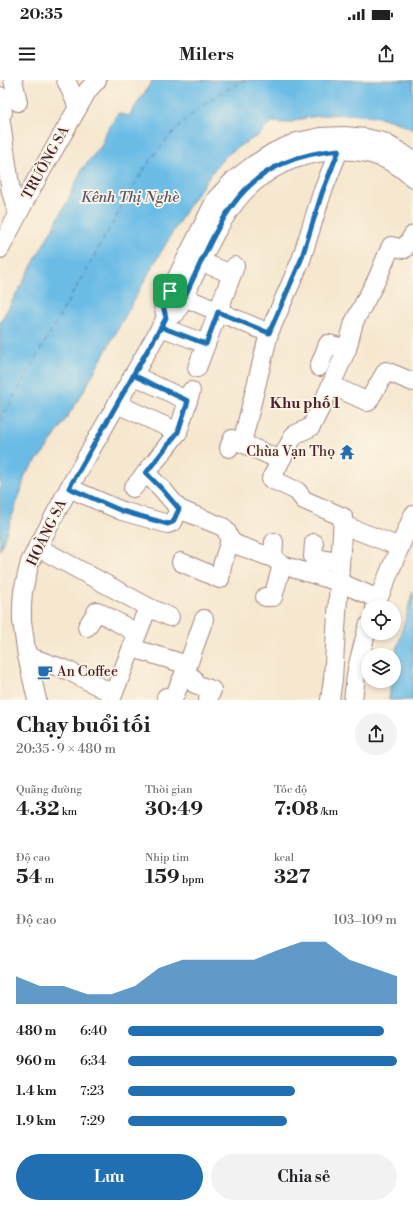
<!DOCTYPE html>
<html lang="vi">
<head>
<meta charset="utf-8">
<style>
  body { margin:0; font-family:"Libre Bodoni",serif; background:#f2f2f2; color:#202124; height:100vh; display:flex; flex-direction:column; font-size:15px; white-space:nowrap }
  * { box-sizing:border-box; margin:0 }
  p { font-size:13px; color:#757577 }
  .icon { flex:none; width:22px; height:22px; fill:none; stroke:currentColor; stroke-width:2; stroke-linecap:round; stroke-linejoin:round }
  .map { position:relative; height:620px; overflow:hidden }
  .sheet { display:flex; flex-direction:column; background:#fff; flex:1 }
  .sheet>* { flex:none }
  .fabs { position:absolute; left:361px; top:520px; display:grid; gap:8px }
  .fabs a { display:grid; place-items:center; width:40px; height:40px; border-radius:50%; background:#fff; box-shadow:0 2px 6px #0003; font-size:20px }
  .pin { position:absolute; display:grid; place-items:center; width:34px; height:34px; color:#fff; margin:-17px; border-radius:8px; box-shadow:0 2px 6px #0006 }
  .round { display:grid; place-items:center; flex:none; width:42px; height:42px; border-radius:21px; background:#f2f2f2 }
  .overview { display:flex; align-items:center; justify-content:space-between; height:68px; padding:0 16px }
  h1 { font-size:22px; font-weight:700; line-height:30px }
  .figures { display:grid; grid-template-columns:repeat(3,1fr); gap:6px; height:68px; padding:4px 16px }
  .figures div { display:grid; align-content:center }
  .figures b { font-size:20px; font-weight:700 }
  .figures small { font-size:11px; font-weight:400 }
  .figures p { font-size:11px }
  .chart { height:112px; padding:8px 16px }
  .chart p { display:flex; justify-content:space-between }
  .chart svg { width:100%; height:72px; margin-top:4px; fill:#1f6fb2; opacity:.7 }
  .cta { display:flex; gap:8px; margin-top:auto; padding:8px 16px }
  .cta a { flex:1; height:46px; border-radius:24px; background:#1f6fb2; color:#fff; font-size:16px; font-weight:700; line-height:46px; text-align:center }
  .cta a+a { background:#f2f2f2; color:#202124 }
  ul { padding:0 16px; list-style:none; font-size:13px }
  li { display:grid; grid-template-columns:64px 48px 1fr; align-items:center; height:30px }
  li i { height:10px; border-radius:5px; background:#1f6fb2 }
  .status { display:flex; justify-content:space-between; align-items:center; height:28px; padding:0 20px; background:#fff; direction:ltr }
  .status svg { height:11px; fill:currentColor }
  header { display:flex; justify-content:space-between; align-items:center; height:52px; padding:0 16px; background:#fff; font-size:18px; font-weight:700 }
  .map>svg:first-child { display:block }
  .water { fill:#6abce6; stroke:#5a6e88 }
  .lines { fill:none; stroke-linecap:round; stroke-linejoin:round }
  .ferry { stroke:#55566c; stroke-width:1; stroke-dasharray:5 4; stroke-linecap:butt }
  .minor-casing { stroke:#a0837d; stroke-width:20 }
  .minor { stroke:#fff; stroke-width:18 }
  .route-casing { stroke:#fff; stroke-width:8 }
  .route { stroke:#1f6fb2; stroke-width:5 }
  .labels { text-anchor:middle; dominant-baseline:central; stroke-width:3.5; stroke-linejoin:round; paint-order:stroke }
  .street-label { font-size:14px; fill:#4a1f2b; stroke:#fcf5e5 }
  .poi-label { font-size:14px; fill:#4a1f2b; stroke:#fcf5e5; text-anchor:end }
  .water-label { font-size:15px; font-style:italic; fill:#55566c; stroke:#fcf5e5 }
  .neighbourhood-label { font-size:15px; font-weight:bold; fill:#4a1f2b; stroke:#fcf5e5 }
</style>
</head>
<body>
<div class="status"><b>20:35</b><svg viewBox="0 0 49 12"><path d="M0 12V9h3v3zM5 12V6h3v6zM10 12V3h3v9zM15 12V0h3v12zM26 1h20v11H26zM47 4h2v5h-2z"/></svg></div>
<header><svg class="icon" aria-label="menu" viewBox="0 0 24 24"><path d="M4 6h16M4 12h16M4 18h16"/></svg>Milers<svg class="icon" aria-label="share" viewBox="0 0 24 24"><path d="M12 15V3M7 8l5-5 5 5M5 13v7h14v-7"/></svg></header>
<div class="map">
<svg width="413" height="620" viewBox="0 0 413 620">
  <rect width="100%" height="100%" fill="#fcf5e5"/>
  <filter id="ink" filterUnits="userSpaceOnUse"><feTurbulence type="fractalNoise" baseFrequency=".025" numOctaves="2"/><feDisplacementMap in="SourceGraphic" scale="8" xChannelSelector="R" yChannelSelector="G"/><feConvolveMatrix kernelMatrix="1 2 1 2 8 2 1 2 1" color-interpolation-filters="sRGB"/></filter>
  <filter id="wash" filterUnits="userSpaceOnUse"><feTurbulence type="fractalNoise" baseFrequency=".012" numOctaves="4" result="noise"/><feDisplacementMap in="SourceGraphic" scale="16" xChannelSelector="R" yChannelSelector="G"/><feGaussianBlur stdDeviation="0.9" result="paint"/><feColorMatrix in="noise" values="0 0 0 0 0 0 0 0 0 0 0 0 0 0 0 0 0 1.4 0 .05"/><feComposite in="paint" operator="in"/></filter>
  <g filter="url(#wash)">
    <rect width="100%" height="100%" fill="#f6e7cf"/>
    <g class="water">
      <path d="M153 0H413V50C381 32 347 32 311 37 303 38 295 41 287 43 282 43 277 42 272 42L259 55 241 65 227 75 215 88 187 128 151 189 82 314 47 368 25 395 21 411 0 470V243L66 124 82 89 102 65 104 56 118 33 129 36Z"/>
      <path d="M413 511V620H389L391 601H394V580Z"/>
    </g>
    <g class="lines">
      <path class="ferry" d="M0 341 132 109C160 61 195 23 246 0"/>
    </g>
  </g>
  <g filter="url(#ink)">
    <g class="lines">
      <g class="minor-casing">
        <g id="minor">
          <path d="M13 0 18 22"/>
          <path d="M66 0 78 27"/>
          <path d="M0 16 3 32 0 35"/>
          <path d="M0 36 11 112 18 134"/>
          <path d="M0 169 30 111 88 10 97 0"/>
          <path d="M201 182 232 194"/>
          <path d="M174 213 269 253"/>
          <path d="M166 238 163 225 216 119 234 100 255 84 274 72 297 62 321 57 344 56 366 58 383 62 402 73 413 81"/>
          <path d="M161 247 206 264"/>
          <path d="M319 287 328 264 347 269"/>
          <path d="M197 288 235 186"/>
          <path d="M133 295 188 321"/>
          <path d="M331 305 368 322 386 291 413 302"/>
          <path d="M117 324 178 352 146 393 162 409 179 429 223 447 227 452 230 460 237 465 273 478 282 485 339 502 378 519"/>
          <path d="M178 352 191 311"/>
          <path d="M229 368 232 359 242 363"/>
          <path d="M280 380 242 363 269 253 301 180 322 113 339 70"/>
          <path d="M69 408 122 431 168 444 173 442 179 429"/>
          <path d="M133 408 146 393"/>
          <path d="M343 445 400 467"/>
          <path d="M314 463 313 477 340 483"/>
          <path d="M37 467 148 527 170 537"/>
          <path d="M273 478 274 462"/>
          <path d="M181 482 220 499 222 486 230 460"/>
          <path d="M265 517H273L282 485"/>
          <path d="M375 527 413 435"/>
          <path d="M87 547 97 531 137 553"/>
          <path d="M132 568 188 585"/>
          <path d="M27 576 67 590 113 614"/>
          <path d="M184 594 193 598 195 604 212 610 208 620"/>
          <path d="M37 620 27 576 22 541V526L23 511 30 482 69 408 166 238 176 233C215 158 233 80 332 71 363 68 391 77 413 98"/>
          <path d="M111 620 148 527"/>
          <path d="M166 620V617L173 619 174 617 188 585 204 539"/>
          <path d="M330 620 333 599 343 437 304 420 297 411 271 399 294 355 311 347 322 325 347 269 354 242 377 199 391 166 404 169 413 155"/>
          <path d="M353 620 357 588 368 546"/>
        </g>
      </g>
      <use href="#minor" class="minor"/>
    </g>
  </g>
  <g class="lines" filter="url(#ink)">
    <g class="route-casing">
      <path id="route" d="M170 211 163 225 166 238 161 247 69 408 122 431 168 444 173 442 179 429 162 409 146 393 178 352 188 321 133 295 161 247 206 264 218 232 269 253 301 180 322 113 339 70C239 79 222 139 184 218L170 211"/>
    </g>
    <use href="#route" class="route"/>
  </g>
  <defs>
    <g id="temple-bare" transform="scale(1.2)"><path d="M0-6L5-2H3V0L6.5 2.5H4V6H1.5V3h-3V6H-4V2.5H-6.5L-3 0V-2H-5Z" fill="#1f6fb2" stroke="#fcf5e5" stroke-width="2.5" paint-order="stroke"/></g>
    <g id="cafe-bare" transform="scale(1.2)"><path d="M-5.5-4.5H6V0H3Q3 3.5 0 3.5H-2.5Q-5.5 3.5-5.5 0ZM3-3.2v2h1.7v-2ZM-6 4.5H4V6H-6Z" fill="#1f6fb2" stroke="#fcf5e5" stroke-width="2.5" paint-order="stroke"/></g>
  </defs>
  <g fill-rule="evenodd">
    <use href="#temple-bare" x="347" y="372"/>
    <use href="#cafe-bare" x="45" y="592"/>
  </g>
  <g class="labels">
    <g class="street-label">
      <text transform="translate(46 83) rotate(-61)">TRƯỜNG SA</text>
      <text transform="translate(47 453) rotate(-64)">HOÀNG SA</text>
    </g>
    <g class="poi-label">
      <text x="335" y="372">Chùa Vạn Thọ</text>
      <text x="57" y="592" text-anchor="start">An Coffee</text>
    </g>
    <g class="water-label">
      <text x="130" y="117">Kênh Thị Nghè</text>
    </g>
    <g class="neighbourhood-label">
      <text x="305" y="323">Khu phố 1</text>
    </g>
  </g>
</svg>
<div class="fabs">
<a><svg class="icon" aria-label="locate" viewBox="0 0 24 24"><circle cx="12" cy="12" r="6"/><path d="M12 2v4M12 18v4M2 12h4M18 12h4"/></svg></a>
<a><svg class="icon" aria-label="layers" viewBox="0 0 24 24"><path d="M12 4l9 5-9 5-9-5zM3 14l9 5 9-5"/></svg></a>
</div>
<div class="pin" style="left:170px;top:211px;background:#1e9e55"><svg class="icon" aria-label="arrive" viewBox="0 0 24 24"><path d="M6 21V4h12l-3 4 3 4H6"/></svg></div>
</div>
<section class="sheet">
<div class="overview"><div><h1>Chạy buổi tối</h1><p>20:35 · 9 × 480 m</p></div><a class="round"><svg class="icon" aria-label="share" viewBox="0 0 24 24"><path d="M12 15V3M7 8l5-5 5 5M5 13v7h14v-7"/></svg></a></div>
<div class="figures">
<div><p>Quãng đường</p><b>4.32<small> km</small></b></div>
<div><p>Thời gian</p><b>30:49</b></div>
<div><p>Tốc độ</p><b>7:08<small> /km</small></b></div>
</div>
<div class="figures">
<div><p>Độ cao</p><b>54<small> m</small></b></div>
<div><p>Nhịp tim</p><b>159<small> bpm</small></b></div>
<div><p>kcal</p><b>327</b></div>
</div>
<div class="chart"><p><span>Độ cao</span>103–109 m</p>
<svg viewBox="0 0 160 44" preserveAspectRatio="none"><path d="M0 44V27L10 33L20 33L30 38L40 38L50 33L60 22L70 17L80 17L90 17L100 17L110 11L120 6L130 6L140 17L150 22L160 27V44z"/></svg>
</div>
<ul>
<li><b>480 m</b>6:40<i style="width:95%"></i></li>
<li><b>960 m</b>6:34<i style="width:100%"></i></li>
<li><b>1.4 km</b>7:23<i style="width:62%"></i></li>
<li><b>1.9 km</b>7:29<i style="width:59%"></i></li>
</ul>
<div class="cta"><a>Lưu</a><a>Chia sẻ</a></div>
</section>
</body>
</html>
